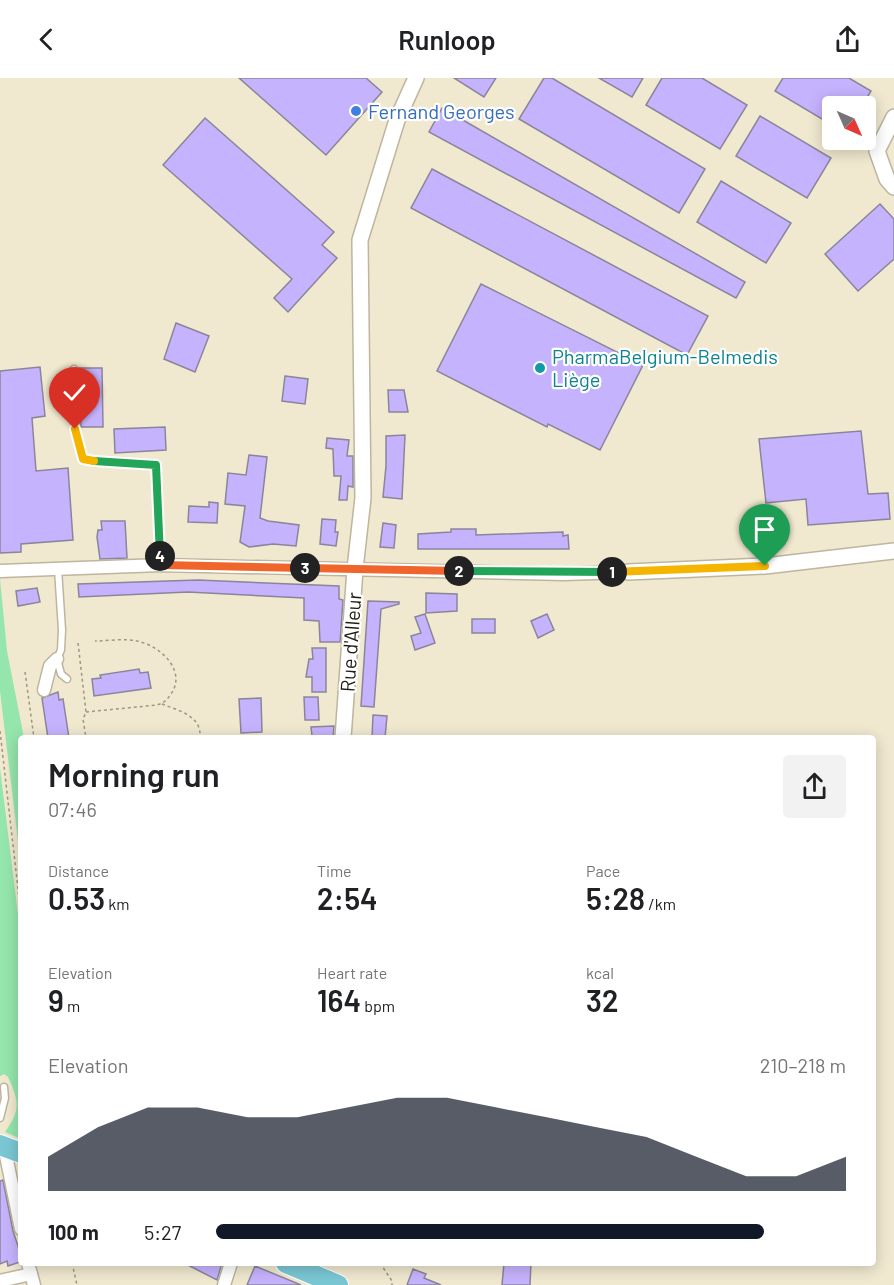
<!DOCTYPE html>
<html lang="en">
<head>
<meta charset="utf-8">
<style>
  body { margin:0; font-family:Barlow,sans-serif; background:#f2f2f2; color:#202124; height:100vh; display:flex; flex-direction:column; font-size:22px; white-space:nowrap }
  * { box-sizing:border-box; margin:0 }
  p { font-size:20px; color:#757577 }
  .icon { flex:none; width:33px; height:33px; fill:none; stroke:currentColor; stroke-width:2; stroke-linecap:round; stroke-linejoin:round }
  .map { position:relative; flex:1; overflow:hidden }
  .side { position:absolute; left:18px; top:657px; width:858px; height:531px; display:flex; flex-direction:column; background:#fff; border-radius:6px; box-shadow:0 3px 15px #0003 }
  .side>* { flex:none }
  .needle { width:39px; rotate:135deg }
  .buttons { position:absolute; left:822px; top:18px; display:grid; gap:12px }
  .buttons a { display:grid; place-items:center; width:54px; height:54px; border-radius:6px; background:#fff; box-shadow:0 3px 15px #0003; font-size:30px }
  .pin { position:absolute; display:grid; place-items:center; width:51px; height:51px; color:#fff; margin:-62px -26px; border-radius:50% 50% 50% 0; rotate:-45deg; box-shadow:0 0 6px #0007 }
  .pin .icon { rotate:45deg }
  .km { position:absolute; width:30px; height:30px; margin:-15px; border-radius:50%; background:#222; color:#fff; font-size:16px; line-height:30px; text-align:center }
  .round { display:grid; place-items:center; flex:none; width:63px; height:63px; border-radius:6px; background:#f2f2f2 }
  .summary { display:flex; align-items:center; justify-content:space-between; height:102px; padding:0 30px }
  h1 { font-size:33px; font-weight:600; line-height:45px }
  .metrics { display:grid; grid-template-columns:repeat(3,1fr); gap:9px; height:102px; padding:6px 30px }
  .metrics div { display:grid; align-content:center }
  .metrics b { font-size:30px; font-weight:600 }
  .metrics small { font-size:16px; font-weight:400 }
  .metrics p { font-size:16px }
  .chart { height:168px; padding:12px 30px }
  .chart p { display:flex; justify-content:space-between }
  .chart svg { width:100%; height:108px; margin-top:6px; fill:#111827; opacity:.7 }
  ul { padding:0 30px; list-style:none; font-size:20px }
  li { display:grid; grid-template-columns:96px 72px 1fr; align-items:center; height:45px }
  li i { height:15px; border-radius:8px; background:#111827 }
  header { display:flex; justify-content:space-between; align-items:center; height:78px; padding:0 30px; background:#fff; font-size:27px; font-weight:600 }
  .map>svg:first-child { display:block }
  .green { fill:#94e6ac }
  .building { fill:#c6b3fd; stroke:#8a859b; stroke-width:1.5 }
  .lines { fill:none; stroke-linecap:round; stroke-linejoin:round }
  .service-casing { stroke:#bdb59e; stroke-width:9 }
  .minor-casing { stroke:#bdb59e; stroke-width:15 }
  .tertiary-casing { stroke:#bdb59e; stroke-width:18 }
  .primary-casing { stroke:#fff; stroke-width:22 }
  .path { stroke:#9d9784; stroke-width:1.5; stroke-dasharray:3 3; stroke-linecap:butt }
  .service { stroke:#fff; stroke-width:6 }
  .minor { stroke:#fff; stroke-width:12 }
  .tertiary { stroke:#fff; stroke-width:15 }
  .primary { stroke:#7ac7d4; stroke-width:20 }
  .split-1-casing { stroke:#fff; stroke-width:12 }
  .split-2-casing { stroke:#fff; stroke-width:12 }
  .split-3-casing { stroke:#fff; stroke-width:12 }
  .split-4-casing { stroke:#fff; stroke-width:12 }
  .split-5-casing { stroke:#fff; stroke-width:12 }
  .split-6-casing { stroke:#fff; stroke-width:12 }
  .split-1 { stroke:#f5b400; stroke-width:8 }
  .split-2 { stroke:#22a559; stroke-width:8 }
  .split-3 { stroke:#f0652b; stroke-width:8 }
  .split-4 { stroke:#f0652b; stroke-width:8 }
  .split-5 { stroke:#22a559; stroke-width:8 }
  .split-6 { stroke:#f5b400; stroke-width:8 }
  .shop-dot { fill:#3f7fe0; stroke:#fff; stroke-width:2 }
  .culture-dot { fill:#0f9aa8; stroke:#fff; stroke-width:2 }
  .labels { text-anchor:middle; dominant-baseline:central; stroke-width:4.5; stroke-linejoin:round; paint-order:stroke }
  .shop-label { font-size:20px; fill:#366cbe; stroke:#fff; text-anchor:start }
  .culture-label { font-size:20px; fill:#0d838f; stroke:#fff; text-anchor:start }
  .street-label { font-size:20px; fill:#1f1c13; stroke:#fff }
</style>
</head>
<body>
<header><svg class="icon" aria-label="back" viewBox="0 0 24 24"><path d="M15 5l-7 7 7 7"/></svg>Runloop<svg class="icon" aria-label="share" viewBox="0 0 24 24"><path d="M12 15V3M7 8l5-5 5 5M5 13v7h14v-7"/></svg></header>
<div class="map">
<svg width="894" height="1207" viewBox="0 0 894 1207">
  <rect width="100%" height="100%" fill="#f0e8cf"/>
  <g class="green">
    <path d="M0 501 7 573 24 660H21V788L0 613Z"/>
    <path d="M0 690 21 861V1061L5 1054C21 1032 19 1023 8 999L4 996 0 998Z"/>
  </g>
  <g class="building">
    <path d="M239 0H366L382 14 326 77Z"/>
    <path d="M454 0H496L484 19Z"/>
    <path d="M544 0H552L705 91 679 135 519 41Z"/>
    <path d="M599 0H643L632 19Z"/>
    <path d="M662 0H702L747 27 720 71 646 27Z"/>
    <path d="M783 0H849L871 13 862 28H832V47L775 13Z"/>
    <path d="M442 30 745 204 736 220 429 54Z"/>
    <path d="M760 38 831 80 807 120 736 78Z"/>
    <path d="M205 40 334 154 322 167 337 180 288 234 274 220 292 201 163 87Z"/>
    <path d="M432 91 708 238 687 277 411 130Z"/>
    <path d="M721 103 791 145 766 185 697 144Z"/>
    <path d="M880 126 894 141V181L858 213 825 176Z"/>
    <path d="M481 206 643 287 600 372 548 346 547 349 437 293Z"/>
    <path d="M176 245 209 258 195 294 164 281Z"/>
    <path d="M40 289 45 338 32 340 36 393 68 390 73 462 21 466V474L0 475V293Z"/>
    <path d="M80 290H102L103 349H81Z"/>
    <path d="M285 298 308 301 305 326 282 323Z"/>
    <path d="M388 312H404L408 334H389Z"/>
    <path d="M165 349 166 372 115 375 114 351Z"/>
    <path d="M861 353 868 416 888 415 890 441 808 447 806 421 766 425 759 361Z"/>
    <path d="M405 357 402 421 383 419 386 388V358Z"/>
    <path d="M327 360 349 362 347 378H353V409L348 408 347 422H339L341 398H334L333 371 326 370Z"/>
    <path d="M249 377 267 379 260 440 268 443 299 447 296 468 273 466 249 469 240 464 245 428 225 426 228 395 246 397Z"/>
    <path d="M209 424 218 425 217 445 188 444 189 428 209 429Z"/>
    <path d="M322 441 336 442 335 454H338L336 468 320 466Z"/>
    <path d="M101 443H125L127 480 100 481 97 459 98 452H102Z"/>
    <path d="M383 445 396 447 394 470 380 469Z"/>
    <path d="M451 451H476V457L563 454V458L568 457 569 471H418V456L451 454Z"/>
    <path d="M198 502 339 508V521L343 522 340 564H320L319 543 304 542V520L188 514 79 519 78 506Z"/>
    <path d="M37 510 40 524 18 528 16 513Z"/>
    <path d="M426 515 457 516V533L426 535Z"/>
    <path d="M368 523 399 524V526L381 531 374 629 361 628Z"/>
    <path d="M425 536 435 565 415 572 411 558 421 555 415 539Z"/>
    <path d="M547 536 554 552 538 560 531 543Z"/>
    <rect x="472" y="541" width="23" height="14"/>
    <path d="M312 570H326V614H312V599H306L309 581H313Z"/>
    <path d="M139 591 140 595 148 594 151 610 94 618 92 601 101 600 100 597Z"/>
    <path d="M58 614 59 622 63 621 69 660H48L42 620Z"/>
    <path d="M304 619H318L319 642H305Z"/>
    <path d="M261 620 262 654 241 655 239 621Z"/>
    <path d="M373 637 387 638 385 660H372Z"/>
    <path d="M334 648 333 660 312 658 311 649Z"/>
    <path d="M3 1102 13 1153 21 1177 20 1184 8 1188 7 1183 0 1186V1103Z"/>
    <path d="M184 1185H222L217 1202Z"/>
    <path d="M504 1185H531L530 1207H502Z"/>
    <path d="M255 1188 301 1207H247Z"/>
    <path d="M413 1191 426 1196 424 1200 441 1207H407Z"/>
  </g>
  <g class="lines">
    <g class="service-casing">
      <g id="service">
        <path d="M74 291 75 352 83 381 156 387 161 486"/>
        <path d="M58 491 62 552 61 572 57 581 61 596 67 601"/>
        <path d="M0 1040 5 1020 4 1009"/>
      </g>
    </g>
    <g class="minor-casing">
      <g id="minor">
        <path d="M0 493 161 487 563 496 628 494"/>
        <path d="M44 612 50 588 57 581"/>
        <path d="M4 1068 21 1151"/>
        <path d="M28 1185 34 1207"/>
        <path d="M0 1203 31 1196"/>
        <path d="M224 1207 231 1185"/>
      </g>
    </g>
    <g class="tertiary-casing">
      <g id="tertiary">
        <path d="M894 39 877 73 887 101 894 109"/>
        <path d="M628 494 765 488 894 473"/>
        <path d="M343 660 355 491 363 420 360 162 397 42 416 0"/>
      </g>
    </g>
    <g class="primary-casing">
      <g id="primary">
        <path d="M0 1067 21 1075"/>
        <path d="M286 1185 338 1207"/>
      </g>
    </g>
    <g class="path">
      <path d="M78 565 86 634 83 641 86 660"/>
      <path d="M25 594 34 660"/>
      <path d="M162 626C180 633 202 638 200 660"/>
      <path d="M86 634 157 627C164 625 167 622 171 616 187 593 161 568 137 563 124 560 108 563 95 563"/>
      <path d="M0 653 21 837"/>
      <path d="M72 1185 77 1207"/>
      <path d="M380 1185 392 1203V1207"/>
    </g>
    <use href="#service" class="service"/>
    <use href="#minor" class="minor"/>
    <use href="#tertiary" class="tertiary"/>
    <use href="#primary" class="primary"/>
  </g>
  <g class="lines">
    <g class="split-1-casing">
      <path id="split-1" d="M612 494 765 488"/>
    </g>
    <g class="split-2-casing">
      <path id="split-2" d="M459 493 612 494"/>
    </g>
    <g class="split-3-casing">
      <path id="split-3" d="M305 490 459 493"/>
    </g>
    <g class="split-4-casing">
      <path id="split-4" d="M160 478 161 487 305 490"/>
    </g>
    <g class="split-5-casing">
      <path id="split-5" d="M94 383 156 387 160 478"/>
    </g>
    <g class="split-6-casing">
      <path id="split-6" d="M75 351 83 381 94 383"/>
    </g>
    <use href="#split-1" class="split-1"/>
    <use href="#split-2" class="split-2"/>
    <use href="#split-3" class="split-3"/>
    <use href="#split-4" class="split-4"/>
    <use href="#split-5" class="split-5"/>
    <use href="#split-6" class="split-6"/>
  </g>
  <circle class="shop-dot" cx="356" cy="33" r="6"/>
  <circle class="culture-dot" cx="540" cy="290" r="6"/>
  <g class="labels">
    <g class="shop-label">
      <text x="368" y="33">Fernand Georges</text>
    </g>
    <g class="culture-label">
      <text x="552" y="278">PharmaBelgium-Belmedis<tspan x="552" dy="23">Liège</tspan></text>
    </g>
    <g class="street-label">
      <text transform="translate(350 564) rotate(-86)">Rue d'Alleur</text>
    </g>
  </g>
</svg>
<div class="buttons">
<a><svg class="needle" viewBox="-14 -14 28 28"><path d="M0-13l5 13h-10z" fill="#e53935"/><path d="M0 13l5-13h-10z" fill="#757577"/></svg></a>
</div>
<div class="pin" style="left:765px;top:488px;background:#1e9e55"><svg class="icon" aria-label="arrive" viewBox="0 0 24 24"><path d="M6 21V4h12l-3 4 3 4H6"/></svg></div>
<div class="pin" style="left:75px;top:351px;background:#d93025"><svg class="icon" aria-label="check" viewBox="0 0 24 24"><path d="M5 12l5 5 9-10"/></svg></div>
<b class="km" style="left:612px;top:494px">1</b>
<b class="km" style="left:459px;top:493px">2</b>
<b class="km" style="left:305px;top:490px">3</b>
<b class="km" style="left:160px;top:478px">4</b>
<section class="side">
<div class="summary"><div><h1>Morning run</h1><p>07:46</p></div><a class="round"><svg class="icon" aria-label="share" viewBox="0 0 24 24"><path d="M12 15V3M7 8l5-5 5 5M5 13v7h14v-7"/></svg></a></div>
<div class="metrics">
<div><p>Distance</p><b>0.53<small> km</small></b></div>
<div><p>Time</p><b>2:54</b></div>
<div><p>Pace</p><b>5:28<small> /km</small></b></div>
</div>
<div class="metrics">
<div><p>Elevation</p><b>9<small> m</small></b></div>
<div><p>Heart rate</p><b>164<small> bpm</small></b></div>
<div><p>kcal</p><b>32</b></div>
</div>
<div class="chart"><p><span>Elevation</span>210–218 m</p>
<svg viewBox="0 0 160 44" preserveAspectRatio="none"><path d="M0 44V30L10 18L20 10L30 10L40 14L50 14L60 10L70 6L80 6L90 10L100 14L110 18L120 22L130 30L140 38L150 38L160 30V44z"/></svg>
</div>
<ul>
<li><b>100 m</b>5:27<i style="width:87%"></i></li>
</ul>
</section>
</div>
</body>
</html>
